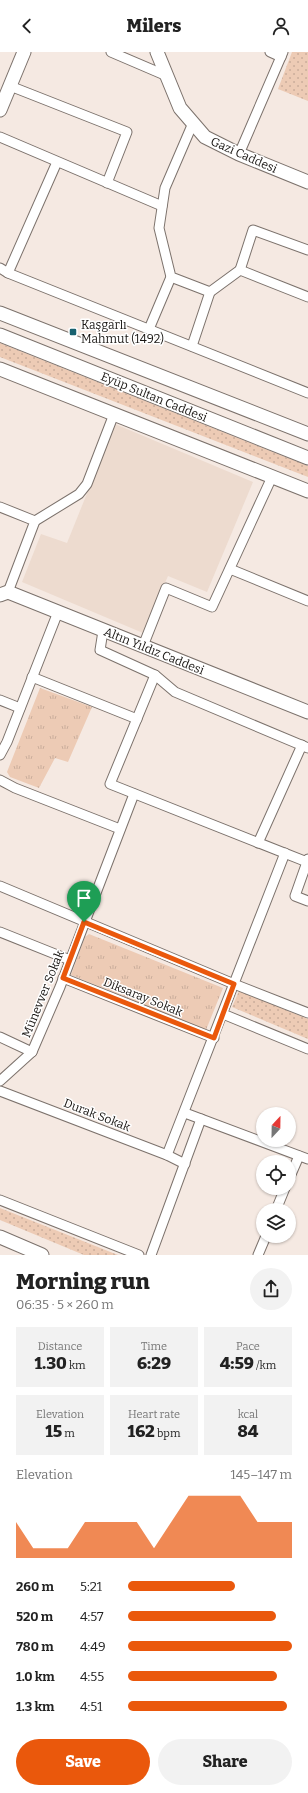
<!DOCTYPE html>
<html lang="en">
<head>
<meta charset="utf-8">
<style>
  body { margin:0; font-family:Bitter,serif; background:#f2f2f2; color:#222; height:100vh; display:flex; flex-direction:column; font-size:15px; white-space:nowrap }
  * { box-sizing:border-box; margin:0 }
  p { font-size:13px; color:#767676 }
  .icon { flex:none; width:22px; height:22px; fill:none; stroke:currentColor; stroke-width:2; stroke-linecap:round; stroke-linejoin:round }
  .map { position:relative; height:1203px; overflow:hidden }
  .side { display:flex; flex-direction:column; background:#fff; flex:1 }
  .side>* { flex:none }
  .needle { width:26px; rotate:22deg }
  .tools { position:absolute; left:256px; top:1055px; display:grid; gap:8px }
  .tools a { display:grid; place-items:center; width:40px; height:40px; border-radius:50%; background:#fff; box-shadow:0 1px 3px #0004; font-size:20px }
  .pin { position:absolute; display:grid; place-items:center; width:34px; height:34px; color:#fff; margin:-41px -17px; border-radius:50% 50% 50% 0; rotate:-45deg; box-shadow:0 0 4px #0007 }
  .pin .icon { rotate:45deg }
  .round { display:grid; place-items:center; flex:none; width:42px; height:42px; border-radius:21px; background:#f2f2f2 }
  .head { display:flex; align-items:center; justify-content:space-between; height:68px; padding:0 16px }
  h1 { font-size:22px; font-weight:800; line-height:30px }
  .stats { display:grid; grid-template-columns:repeat(3,1fr); gap:6px; height:68px; padding:4px 16px }
  .stats div { display:grid; align-content:center; border-radius:0px; background:#f2f2f2; text-align:center }
  .stats b { font-size:17px; font-weight:800 }
  .stats small { font-size:11px; font-weight:400 }
  .stats p { font-size:11px }
  .chart { height:112px; padding:8px 16px }
  .chart p { display:flex; justify-content:space-between }
  .chart svg { width:100%; height:72px; margin-top:4px; fill:#ea580c; opacity:.7 }
  .button { display:flex; gap:8px; margin-top:auto; padding:8px 16px }
  .button a { flex:1; height:46px; border-radius:24px; background:#ea580c; color:#fff; font-size:16px; font-weight:800; line-height:46px; text-align:center }
  .button a+a { background:#f2f2f2; color:#222 }
  ul { padding:0 16px; list-style:none; font-size:13px }
  li { display:grid; grid-template-columns:64px 48px 1fr; align-items:center; height:30px }
  li i { height:10px; border-radius:5px; background:#ea580c }
  header { display:flex; justify-content:space-between; align-items:center; height:52px; padding:0 16px; background:#fff; font-size:18px; font-weight:800 }
  .map>svg:first-child { display:block }
  .built { fill:#eddbcf }
  .grass { fill:url(#grass-dots) }
  .park { fill:url(#park-tufts) }
  .lines { fill:none; stroke-linecap:round; stroke-linejoin:round }
  .street-casing { stroke:#7c726c; stroke-width:11 }
  .secondary-casing { stroke:#7c726c; stroke-width:15 }
  .street { stroke:#fff; stroke-width:9 }
  .secondary { stroke:#fff; stroke-width:13 }
  .route-casing { stroke:#fff; stroke-width:8 }
  .route { stroke:#ea580c; stroke-width:5 }
  .poi-dot { fill:#18616f; stroke:#fff; stroke-width:1.5 }
  .labels { text-anchor:middle; dominant-baseline:central; stroke-width:3; stroke-linejoin:round; paint-order:stroke }
  .street-label { font-size:12px; fill:#171411; stroke:#fff }
  .poi-label { font-size:12px; fill:#171411; stroke:#fff; text-anchor:start }
</style>
</head>
<body>
<header><svg class="icon" aria-label="back" viewBox="0 0 24 24"><path d="M15 5l-7 7 7 7"/></svg>Milers<svg class="icon" aria-label="person" viewBox="0 0 24 24"><circle cx="12" cy="8" r="4"/><path d="M4 21q1-7 8-7t8 7"/></svg></header>
<div class="map">
<svg width="308" height="1203" viewBox="0 0 308 1203">
  <defs>
    <pattern id="grass-dots" width="8" height="8" patternUnits="userSpaceOnUse"><rect width="8" height="8" fill="#edcbb5"/><path d="M2 2h.1M6 6h.1" fill="none" stroke="#caad9b" stroke-width="1.8" stroke-linecap="round"/></pattern>
    <pattern id="park-tufts" width="24" height="20" patternUnits="userSpaceOnUse"><rect width="24" height="20" fill="#edcbb5"/><path d="M3 7l-1-3M5 7V3M7 7l1-3M15 17l-1-3M17 17v-4M19 17l1-3" fill="none" stroke="#caad9b"/></pattern>
  </defs>
  <rect width="100%" height="100%" fill="#f5e9e2"/>
  <path class="built" d="M115 372 253 430 207 540 168 524 143 581 22 530 41 482 67 491Z"/>
  <g class="grass">
    <path d="M292 0H308V49L278 37Z"/>
    <path d="M0 291 308 414V425L0 305Z"/>
    <path d="M239 939 308 967V987L232 955Z"/>
    <path d="M0 1156 118 1203H84L0 1168Z"/>
  </g>
  <g class="park">
    <path d="M40 636 92 655 68 710 55 706 39 736 10 725 7 720Z"/>
    <path d="M89 882 223 936 206 978 71 923 85 885Z"/>
  </g>
  <g class="lines">
    <g class="street-casing">
      <g id="street">
        <path d="M111 0 167 24"/>
        <path d="M270 0 281 5"/>
        <path d="M10 34 127 80 107 131"/>
        <path d="M193 71 165 136 159 176 171 225 210 240 240 218"/>
        <path d="M0 85 162 154"/>
        <path d="M239 102 283 0"/>
        <path d="M0 216 8 221 308 341"/>
        <path d="M240 218 253 178 308 198"/>
        <path d="M240 218 308 245"/>
        <path d="M8 221 57 110"/>
        <path d="M149 277 171 225"/>
        <path d="M192 294 210 240"/>
        <path d="M0 455 35 469 8 540"/>
        <path d="M35 469 79 442 87 432 114 362"/>
        <path d="M230 517 308 549"/>
        <path d="M103 579 100 598 155 623 175 640 308 696"/>
        <path d="M143 594 166 536 212 555 272 425"/>
        <path d="M155 623 110 732 307 810 308 807"/>
        <path d="M32 625 137 667"/>
        <path d="M0 648 20 656"/>
        <path d="M0 703 7 690 58 560"/>
        <path d="M0 728 15 736 120 777"/>
        <path d="M258 791 302 693"/>
        <path d="M307 810 295 844 308 849"/>
        <path d="M0 834 234 932 308 961"/>
        <path d="M0 880 70 908"/>
        <path d="M63 926 214 986"/>
        <path d="M223 962 308 997"/>
        <path d="M0 985 32 1000"/>
        <path d="M0 1029 32 1000 60 935 134 742"/>
        <path d="M0 1039 167 1103 185 1112"/>
        <path d="M185 1061 308 1107"/>
        <path d="M167 1103 285 801"/>
        <path d="M289 1127 299 1104"/>
        <path d="M0 1148 139 1203"/>
        <path d="M276 1158 285 1136"/>
        <path d="M151 1203 201 1067"/>
        <path d="M258 1203 266 1184"/>
      </g>
    </g>
    <g class="secondary-casing">
      <g id="secondary">
        <path d="M157 0 180 56 205 85 239 102 308 130"/>
        <path d="M0 58 24 0"/>
        <path d="M0 261 308 382"/>
        <path d="M0 283 308 406"/>
        <path d="M0 317 308 439"/>
        <path d="M0 543 8 540 308 660"/>
        <path d="M0 1185 42 1203"/>
      </g>
    </g>
    <use href="#street" class="street"/>
    <use href="#secondary" class="secondary"/>
  </g>
  <g class="lines">
    <g class="route-casing">
      <path id="route" d="M84 870 234 932 214 986 63 926Z"/>
    </g>
    <use href="#route" class="route"/>
  </g>
  <rect class="poi-dot" x="69" y="276" width="8" height="8" rx="2"/>
  <g class="labels">
    <g class="street-label">
      <text transform="translate(244 103) rotate(24)">Gazi Caddesi</text>
      <text transform="translate(154 345) rotate(22)">Eyüp Sultan Caddesi</text>
      <text transform="translate(154 599) rotate(22)">Altın Yıldız Caddesi</text>
      <text transform="translate(43 942) rotate(-68)">Münevver Sokak</text>
      <text transform="translate(143 945) rotate(22)">Diksaray Sokak</text>
      <text transform="translate(97 1063) rotate(21)">Durak Sokak</text>
    </g>
    <g class="poi-label">
      <text x="81" y="273">Kaşgarlı<tspan x="81" dy="14">Mahmut (1492)</tspan></text>
    </g>
  </g>
</svg>
<div class="tools">
<a><svg class="needle" viewBox="-14 -14 28 28"><path d="M0-13l5 13h-10z" fill="#e53935"/><path d="M0 13l5-13h-10z" fill="#767676"/></svg></a>
<a><svg class="icon" aria-label="locate" viewBox="0 0 24 24"><circle cx="12" cy="12" r="6"/><path d="M12 2v4M12 18v4M2 12h4M18 12h4"/></svg></a>
<a><svg class="icon" aria-label="layers" viewBox="0 0 24 24"><path d="M12 4l9 5-9 5-9-5zM3 14l9 5 9-5"/></svg></a>
</div>
<div class="pin" style="left:84px;top:870px;background:#1e9e55"><svg class="icon" aria-label="arrive" viewBox="0 0 24 24"><path d="M6 21V4h12l-3 4 3 4H6"/></svg></div>
</div>
<section class="side">
<div class="head"><div><h1>Morning run</h1><p>06:35 · 5 × 260 m</p></div><a class="round"><svg class="icon" aria-label="share" viewBox="0 0 24 24"><path d="M12 15V3M7 8l5-5 5 5M5 13v7h14v-7"/></svg></a></div>
<div class="stats">
<div><p>Distance</p><b>1.30<small> km</small></b></div>
<div><p>Time</p><b>6:29</b></div>
<div><p>Pace</p><b>4:59<small> /km</small></b></div>
</div>
<div class="stats">
<div><p>Elevation</p><b>15<small> m</small></b></div>
<div><p>Heart rate</p><b>162<small> bpm</small></b></div>
<div><p>kcal</p><b>84</b></div>
</div>
<div class="chart"><p><span>Elevation</span>145–147 m</p>
<svg viewBox="0 0 160 44" preserveAspectRatio="none"><path d="M0 44V22L10 38L20 38L30 38L40 22L50 22L60 22L70 22L80 38L90 22L100 6L110 6L120 6L130 6L140 22L150 22L160 22V44z"/></svg>
</div>
<ul>
<li><b>260 m</b>5:21<i style="width:65%"></i></li>
<li><b>520 m</b>4:57<i style="width:90%"></i></li>
<li><b>780 m</b>4:49<i style="width:100%"></i></li>
<li><b>1.0 km</b>4:55<i style="width:91%"></i></li>
<li><b>1.3 km</b>4:51<i style="width:97%"></i></li>
</ul>
<div class="button"><a>Save</a><a>Share</a></div>
</section>
</body>
</html>
